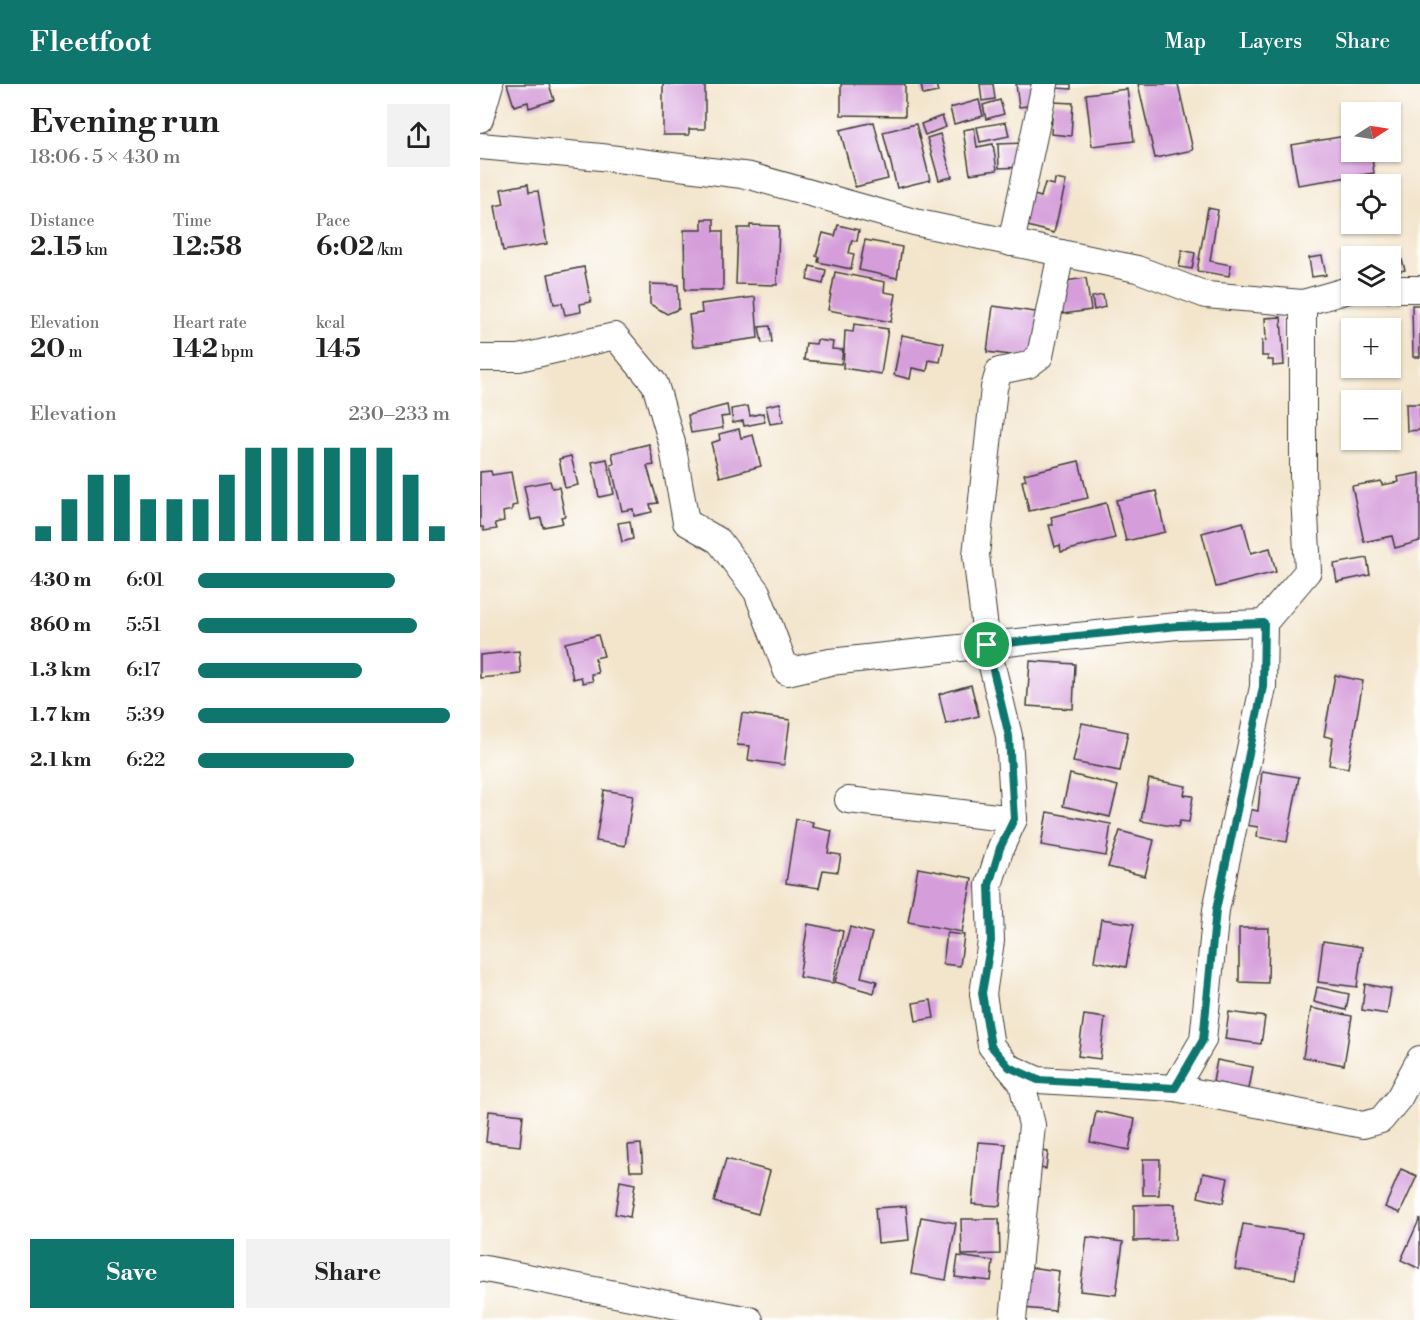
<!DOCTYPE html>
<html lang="en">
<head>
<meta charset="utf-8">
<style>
  body { margin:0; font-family:"Libre Bodoni",serif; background:#f2f2f2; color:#222; height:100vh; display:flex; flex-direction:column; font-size:22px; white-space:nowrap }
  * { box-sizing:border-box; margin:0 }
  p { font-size:20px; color:#767676 }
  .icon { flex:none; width:33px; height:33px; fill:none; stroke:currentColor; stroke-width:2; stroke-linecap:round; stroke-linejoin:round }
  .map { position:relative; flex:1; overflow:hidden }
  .details { display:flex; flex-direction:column; background:#fff; width:480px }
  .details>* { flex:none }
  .needle { width:39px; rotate:78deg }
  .controls { position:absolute; left:861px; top:18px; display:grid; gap:12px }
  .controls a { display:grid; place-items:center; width:60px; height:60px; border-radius:0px; background:#fff; box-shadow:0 2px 4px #0004; font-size:30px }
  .pin { position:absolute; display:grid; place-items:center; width:51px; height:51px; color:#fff; margin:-26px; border:3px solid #fff; border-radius:50%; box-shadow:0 2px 6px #0007 }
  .round { display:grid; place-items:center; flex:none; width:63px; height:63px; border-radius:0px; background:#f2f2f2 }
  .head { display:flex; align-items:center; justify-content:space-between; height:102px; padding:0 30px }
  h1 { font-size:33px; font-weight:700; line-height:45px }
  .figures { display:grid; grid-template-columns:repeat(3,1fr); gap:9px; height:102px; padding:6px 30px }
  .figures div { display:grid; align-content:center }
  .figures b { font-size:26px; font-weight:700 }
  .figures small { font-size:16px; font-weight:400 }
  .figures p { font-size:16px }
  .chart { height:168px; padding:12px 30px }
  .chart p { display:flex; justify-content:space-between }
  .chart svg { width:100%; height:108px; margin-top:6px; stroke:#0f766e; stroke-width:6 }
  .primary-button { display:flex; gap:12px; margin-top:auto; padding:12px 30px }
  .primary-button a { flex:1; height:69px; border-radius:0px; background:#0f766e; color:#fff; font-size:24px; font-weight:700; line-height:69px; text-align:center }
  .primary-button a+a { background:#f2f2f2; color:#222 }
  ul { padding:0 30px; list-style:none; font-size:20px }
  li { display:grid; grid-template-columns:96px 72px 1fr; align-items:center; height:45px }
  li i { height:15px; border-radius:8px; background:#0f766e }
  header { display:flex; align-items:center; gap:36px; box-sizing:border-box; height:84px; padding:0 30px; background:#0f766e; color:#fff }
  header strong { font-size:28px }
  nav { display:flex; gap:33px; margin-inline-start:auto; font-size:21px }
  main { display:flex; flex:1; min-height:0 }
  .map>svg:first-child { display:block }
  .building { fill:#d59eda }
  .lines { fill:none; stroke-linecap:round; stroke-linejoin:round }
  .minor-casing { stroke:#3c3a36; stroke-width:28 }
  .minor { stroke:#fff; stroke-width:26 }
  .route-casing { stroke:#fff; stroke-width:12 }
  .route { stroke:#0f766e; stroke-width:8 }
</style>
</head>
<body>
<header>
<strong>Fleetfoot</strong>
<nav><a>Map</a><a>Layers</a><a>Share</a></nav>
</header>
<main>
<section class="details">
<div class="head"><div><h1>Evening run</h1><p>18:06 · 5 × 430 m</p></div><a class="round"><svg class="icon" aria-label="share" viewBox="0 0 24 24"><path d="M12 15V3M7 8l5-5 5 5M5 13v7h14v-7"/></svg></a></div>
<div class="figures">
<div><p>Distance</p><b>2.15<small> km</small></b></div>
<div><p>Time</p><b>12:58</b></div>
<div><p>Pace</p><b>6:02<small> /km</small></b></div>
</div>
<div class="figures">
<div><p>Elevation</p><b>20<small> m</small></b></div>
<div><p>Heart rate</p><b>142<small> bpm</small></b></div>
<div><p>kcal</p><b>145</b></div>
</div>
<div class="chart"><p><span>Elevation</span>230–233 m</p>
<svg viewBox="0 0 160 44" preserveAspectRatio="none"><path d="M5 44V38M15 44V27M25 44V17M35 44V17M45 44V27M55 44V27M65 44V27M75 44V17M85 44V6M95 44V6M105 44V6M115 44V6M125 44V6M135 44V6M145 44V17M155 44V38"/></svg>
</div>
<ul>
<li><b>430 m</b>6:01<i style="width:78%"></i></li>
<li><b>860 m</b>5:51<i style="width:87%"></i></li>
<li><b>1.3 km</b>6:17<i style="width:65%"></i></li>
<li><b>1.7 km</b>5:39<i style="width:100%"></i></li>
<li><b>2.1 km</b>6:22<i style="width:62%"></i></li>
</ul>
<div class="primary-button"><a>Save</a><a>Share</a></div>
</section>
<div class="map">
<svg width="940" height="1236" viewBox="0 0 940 1236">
  <rect width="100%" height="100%" fill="#fff"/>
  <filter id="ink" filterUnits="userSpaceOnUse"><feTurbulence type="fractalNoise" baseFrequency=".0167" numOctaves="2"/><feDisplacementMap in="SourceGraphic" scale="12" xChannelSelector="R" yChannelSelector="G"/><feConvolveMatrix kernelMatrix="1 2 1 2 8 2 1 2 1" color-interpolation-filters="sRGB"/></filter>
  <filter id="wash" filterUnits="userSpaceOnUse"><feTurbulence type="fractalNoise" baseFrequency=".008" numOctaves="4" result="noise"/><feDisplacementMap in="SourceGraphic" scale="24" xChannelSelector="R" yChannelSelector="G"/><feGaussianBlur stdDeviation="1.35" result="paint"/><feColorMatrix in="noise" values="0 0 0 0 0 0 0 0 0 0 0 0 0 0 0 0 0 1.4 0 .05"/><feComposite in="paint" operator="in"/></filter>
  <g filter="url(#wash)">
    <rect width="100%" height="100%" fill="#f3e5cc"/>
    <g id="blocks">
      <g class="building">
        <path d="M27 0H69L74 16 49 24 48 18 34 22Z"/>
        <path d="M183 0H225V45H209V51H183Z"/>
        <path d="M361 0H425V32L361 31Z"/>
        <path d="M441 0H456L458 8 443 11Z"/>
        <path d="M500 0H513L515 15 502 17Z"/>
        <path d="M536 0H553L556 21 539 23Z"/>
        <path d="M577 0H591V5L577 4Z"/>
        <path d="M658 0H698L713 66 675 74Z"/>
        <path d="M647 5 654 57 612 62 606 10Z"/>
        <path d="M499 16 503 32 474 40 470 24Z"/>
        <path d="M520 16 524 30 506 35 503 21Z"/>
        <path d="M573 18 593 19 591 52 571 50Z"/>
        <path d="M462 32 466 43 445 51 441 40Z"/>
        <path d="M394 38 408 95 375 103 360 46Z"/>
        <path d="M526 38 529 52 500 58 497 43Z"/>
        <path d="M436 40 450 96 417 104 403 48Z"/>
        <path d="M494 44 497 63 513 60 517 86 490 90 483 46Z"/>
        <path d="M460 50 472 93 459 96 447 54Z"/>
        <path d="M872 51V68H891L894 89 818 101 811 61Z"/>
        <path d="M544 59 545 83 519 84 518 60Z"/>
        <path d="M902 94 903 100H878Z"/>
        <path d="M575 95 586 97 574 149 540 140 547 109 561 113 565 99 574 101Z"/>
        <path d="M48 100 49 108 58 107 67 160 23 167 15 122 24 120 21 105Z"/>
        <path d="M728 124 738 126 730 177 751 181 749 192 717 187Z"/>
        <path d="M222 135H234V147H243V206H205L204 146H222Z"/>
        <path d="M270 141 299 142 297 201 256 200 258 144H270Z"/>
        <path d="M358 141 379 146 377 157 372 156 369 169 374 170 371 185 338 178 339 173 336 172 343 149 355 152Z"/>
        <path d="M385 156 422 163 417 194 379 186Z"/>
        <path d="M702 166 715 169 712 185 699 183Z"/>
        <path d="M842 172 846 191 832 193 829 174Z"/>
        <path d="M922 176 925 186 912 189 910 179Z"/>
        <path d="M330 182 346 186 343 200 327 196Z"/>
        <path d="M104 183 111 218 100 220 101 228 85 231 82 219 74 220 68 190Z"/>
        <path d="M355 188 405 198 404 208 416 210 411 238 348 226Z"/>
        <path d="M606 194 611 226 583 230 578 198Z"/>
        <path d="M170 200 198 201 199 225 187 230 170 220Z"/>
        <path d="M623 211 625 223 614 226 612 213Z"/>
        <path d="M275 213 278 254 213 263 209 231 222 229 221 220Z"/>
        <path d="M932 221H940V273H933Z"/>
        <path d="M513 222 562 229 555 274 507 268Z"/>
        <path d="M801 233 804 281 793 282V276H788V272H782V257L786 256 785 234Z"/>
        <path d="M374 240 408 245 401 290 363 284 365 247 373 248Z"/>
        <path d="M290 242 292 258 282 259 279 243Z"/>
        <path d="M422 251 464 259 460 278 449 276 447 287 432 284 430 295 414 291Z"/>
        <path d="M337 256 353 258 352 265 363 266 361 280 324 276 326 259 336 260Z"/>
        <path d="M300 319 303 338 290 340 286 322Z"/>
        <path d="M926 320H940V346L927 347Z"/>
        <path d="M247 321 249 332 241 333 243 344 211 349 208 331Z"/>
        <path d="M268 322 270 332 283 329 285 338 264 342 263 337 253 339 251 325Z"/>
        <path d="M259 345 261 354 273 351 281 382 240 393 231 359 240 356 239 350Z"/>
        <path d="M169 360 174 381 167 382 178 419 170 420 172 428 154 432 153 425 142 427 131 381 134 380 132 369Z"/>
        <path d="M91 372 98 401 85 404 79 375Z"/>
        <path d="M127 375 134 410 119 413 112 378Z"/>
        <path d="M599 377 608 414 549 427 542 397 546 396 544 390Z"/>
        <path d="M11 387 12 391 31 388 37 421 32 422V426L23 428 24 437 15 439 17 445 4 447 3 443H0V388Z"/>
        <path d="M940 389V457L915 464 912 452 884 458 872 402 901 397 902 401 919 398 918 393Z"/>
        <path d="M70 397 72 404 79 403 85 432 81 433 83 439 63 443 61 434 51 436 44 402Z"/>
        <path d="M676 407 685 448 646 457 636 416Z"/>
        <path d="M626 419 635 454 581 468 580 461 575 463 569 441H573L571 433Z"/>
        <path d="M150 437 153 455 142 458 138 439Z"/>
        <path d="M763 438 771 469 790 464 796 488 736 503 722 449Z"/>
        <path d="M887 474 890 491 857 498 854 480Z"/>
        <path d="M118 551 124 572 115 574 118 589 111 590 113 597 103 599 101 593 93 595 85 559Z"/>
        <path d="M39 567 41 590 0 594V571Z"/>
        <path d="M550 577 595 580 593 625 547 622Z"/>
        <path d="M855 591 883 597 868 684 849 681 853 654 844 652Z"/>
        <path d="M491 601 499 632 466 640 459 610Z"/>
        <path d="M262 629 310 636 304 681 268 676 270 662 257 661Z"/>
        <path d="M602 639 648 648 640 687 593 678Z"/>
        <path d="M782 687 819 693 807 758 777 753 778 743 765 741 768 725 778 727Z"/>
        <path d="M590 690 638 702 630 733 583 722Z"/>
        <path d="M669 695 706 702 704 711 713 712 709 738 700 737 698 743 661 737Z"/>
        <path d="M124 706 153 711 145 762 116 757Z"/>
        <path d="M567 728 631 740 626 772 561 761Z"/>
        <path d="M316 735 333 738 332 743 352 747 348 769 361 771 358 788 343 786 339 804 306 799Z"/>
        <path d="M640 747 674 756 665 792 628 783Z"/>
        <path d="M438 784 492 794 482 848 428 838Z"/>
        <path d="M621 835 654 840 646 883 614 877Z"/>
        <path d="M328 840 363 847 353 899 319 893Z"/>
        <path d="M370 843 392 849 381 893 397 897 394 909 355 898Z"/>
        <path d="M759 844H789L788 899 759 898Z"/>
        <path d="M467 849 484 851 480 882 463 880Z"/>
        <path d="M843 857 882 863 877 903 838 898Z"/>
        <path d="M885 900 911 905 907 930 882 926Z"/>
        <path d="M837 903 869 910 866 926 834 918Z"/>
        <path d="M451 916 454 934 436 937 433 919Z"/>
        <path d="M831 924 872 932 864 981 823 973Z"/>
        <path d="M749 928 785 933 781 960 745 955Z"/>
        <path d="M604 931 625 934 620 975 598 972Z"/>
        <path d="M737 976 773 983 769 1005 733 998Z"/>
        <path d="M9 1027 43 1031 40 1062 6 1058Z"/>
        <path d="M616 1027 655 1035 649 1066 610 1058Z"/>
        <path d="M498 1058 526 1060 520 1122 492 1120Z"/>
        <path d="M161 1060 163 1087H150L148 1061Z"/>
        <path d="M555 1066 568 1068 566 1085 552 1083Z"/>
        <path d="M246 1075 290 1087 278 1130 234 1118Z"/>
        <path d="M663 1075H680L679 1111H663Z"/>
        <path d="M921 1085 937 1092 920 1129 905 1123Z"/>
        <path d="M723 1089 748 1094 743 1119 718 1113Z"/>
        <path d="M140 1097 155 1100 150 1133 135 1130Z"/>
        <path d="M695 1120V1156L654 1157V1121Z"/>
        <path d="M426 1122 429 1156 398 1159 395 1124Z"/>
        <path d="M441 1133 476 1139 466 1196 431 1190Z"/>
        <path d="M940 1134V1185L921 1176Z"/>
        <path d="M481 1135H519L520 1170 482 1171Z"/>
        <path d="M763 1140 822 1149 815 1195 755 1185Z"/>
        <path d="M607 1153 643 1158 636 1211 600 1207Z"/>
        <path d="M478 1172 513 1177 511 1197 475 1193Z"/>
        <path d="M548 1183 579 1187 575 1227 543 1224Z"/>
      </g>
    </g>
  </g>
  <g filter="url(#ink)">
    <use href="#blocks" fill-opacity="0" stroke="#3c3a36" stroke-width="1.5"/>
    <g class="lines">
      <g class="minor-casing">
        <g id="minor">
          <path d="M0 35 10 0"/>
          <path d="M0 62 121 73 270 92 434 138 657 185 726 211 823 219 872 205"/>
          <path d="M531 159 565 0"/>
          <path d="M910 205H940"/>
          <path d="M0 274H39L135 252 175 300 192 359 206 438 239 457 277 508 307 588 350 578 507 561 697 542 784 539 828 487 823 392V219"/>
          <path d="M368 716 534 735"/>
          <path d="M529 983 558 996 695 1004 723 956 736 826 783 603 784 539"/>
          <path d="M695 1004 883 1041 901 1036 919 1014 940 975"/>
          <path d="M0 1184 270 1236"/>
          <path d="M533 1236 552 1041 542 999 511 962 503 910 511 857 509 801 521 763 534 735 529 652 507 561 496 471 514 304 519 287 548 281 560 272 581 169"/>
        </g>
      </g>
      <use href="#minor" class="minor"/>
    </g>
  </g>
  <g class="lines" filter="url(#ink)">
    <g class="route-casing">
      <path id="route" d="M784 539 783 603 736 826 723 956 695 1004 558 996 529 983 511 962 502 909 511 857 509 801 520 764 534 735 529 652 507 561 698 542Z"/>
    </g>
    <use href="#route" class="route"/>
  </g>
</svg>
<div class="controls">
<a><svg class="needle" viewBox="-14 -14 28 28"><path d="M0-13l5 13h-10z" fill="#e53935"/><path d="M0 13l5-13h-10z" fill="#767676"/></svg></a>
<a><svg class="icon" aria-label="locate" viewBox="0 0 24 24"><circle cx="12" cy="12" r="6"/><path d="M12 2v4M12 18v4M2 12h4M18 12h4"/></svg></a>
<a><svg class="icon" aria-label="layers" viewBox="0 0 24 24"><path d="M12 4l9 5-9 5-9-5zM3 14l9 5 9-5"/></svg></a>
<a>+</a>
<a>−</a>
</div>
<div class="pin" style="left:507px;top:561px;background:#1e9e55"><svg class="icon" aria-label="arrive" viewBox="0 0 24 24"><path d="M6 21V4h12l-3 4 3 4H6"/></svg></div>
</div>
</main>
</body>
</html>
